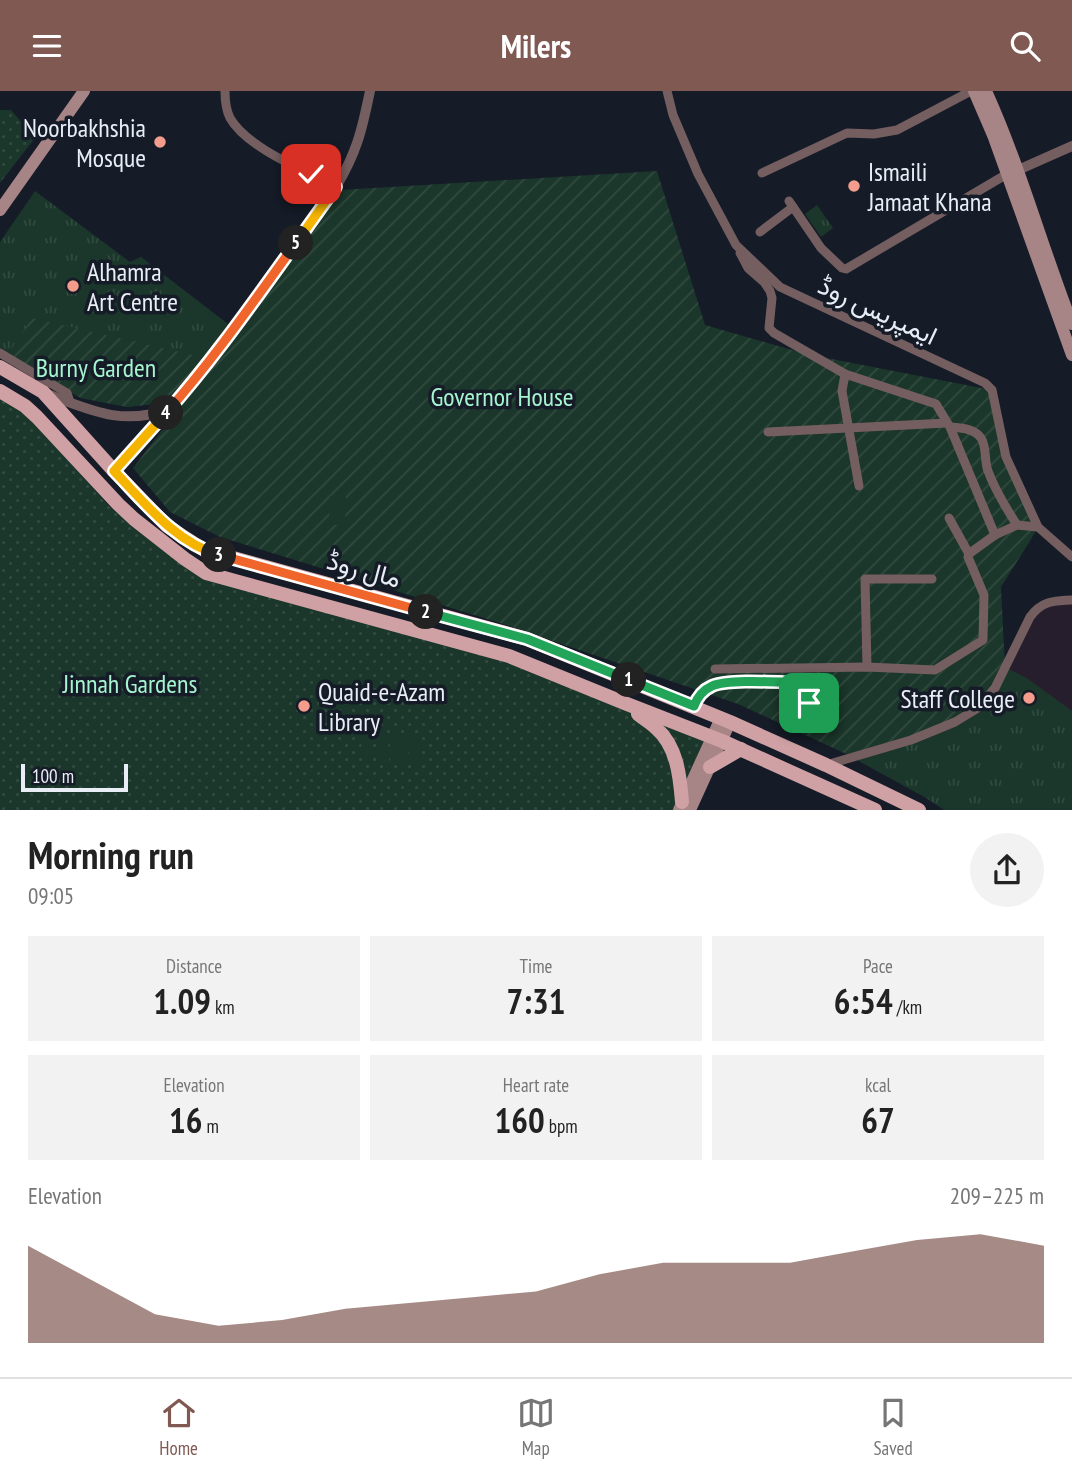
<!DOCTYPE html>
<html lang="en">
<head>
<meta charset="utf-8">
<style>
  body { margin:0; font-family:"PT Sans Narrow",Vazirmatn,sans-serif; background:#f2f2f2; color:#222; height:100vh; display:flex; flex-direction:column; font-size:26px; white-space:nowrap }
  * { box-sizing:border-box; margin:0 }
  p { font-size:23px; color:#767676 }
  .icon { flex:none; width:38px; height:38px; fill:none; stroke:currentColor; stroke-width:2; stroke-linecap:round; stroke-linejoin:round }
  .map { position:relative; height:719px; overflow:hidden }
  .sheet { display:flex; flex-direction:column; background:#fff; flex:1 }
  .sheet>* { flex:none }
  .scale { position:absolute; left:21px; bottom:18px; width:107px; box-sizing:border-box; padding-left:7px; border:4px solid #e9edf6; border-top:0; font-size:19px; line-height:24px; white-space:nowrap; color:#e9edf6; -webkit-text-stroke:5px #151b27; paint-order:stroke }
  .pin { position:absolute; display:grid; place-items:center; width:60px; height:60px; color:#fff; margin:-30px; border-radius:14px; box-shadow:0 4px 10px #0006 }
  .km { position:absolute; width:35px; height:35px; margin:-18px; border-radius:50%; background:#222; color:#fff; font-size:19px; line-height:35px; text-align:center }
  .round { display:grid; place-items:center; flex:none; width:74px; height:74px; border-radius:37px; background:#f2f2f2 }
  .head { display:flex; align-items:center; justify-content:space-between; height:119px; padding:0 28px }
  h1 { font-size:38px; font-weight:700; line-height:52px }
  .figures { display:grid; grid-template-columns:repeat(3,1fr); gap:10px; height:119px; padding:7px 28px }
  .figures div { display:grid; align-content:center; border-radius:0px; background:#f2f2f2; text-align:center }
  .figures b { font-size:35px; font-weight:700 }
  .figures small { font-size:19px; font-weight:400 }
  .figures p { font-size:19px }
  .chart { height:196px; padding:14px 28px }
  .chart p { display:flex; justify-content:space-between }
  .chart svg { width:100%; height:126px; margin-top:7px; fill:#805952; opacity:.7 }
  header { display:flex; justify-content:space-between; align-items:center; height:91px; padding:0 28px; background:#805952; color:#fff; font-size:32px; font-weight:700 }
  .dock { display:flex; justify-content:space-around; align-items:center; height:98px; border-top:2px solid #e0e0e0; background:#fff; font-size:19px; color:#767676 }
  .dock a { display:grid; justify-items:center; gap:4px }
  .dock .selected { color:#805952 }
  .map>svg:first-child { display:block }
  .education { fill:#271e2d }
  .grass { fill:url(#grass-tufts) }
  .park { fill:url(#park-dots) }
  .garden { fill:url(#garden-furrows) }
  .pitch { fill:#1b362a }
  .lines { fill:none; stroke-linecap:round; stroke-linejoin:round }
  .minor { stroke:#745e5f; stroke-width:9 }
  .tertiary { stroke:#745e5f; stroke-width:10 }
  .secondary { stroke:#a78486; stroke-width:12 }
  .primary { stroke:#cfa1a4; stroke-width:14 }
  .split-1-casing { stroke:#fff; stroke-width:14 }
  .split-2-casing { stroke:#fff; stroke-width:14 }
  .split-3-casing { stroke:#fff; stroke-width:14 }
  .split-4-casing { stroke:#fff; stroke-width:14 }
  .split-5-casing { stroke:#fff; stroke-width:14 }
  .split-6-casing { stroke:#fff; stroke-width:14 }
  .split-1 { stroke:#22a559; stroke-width:9 }
  .split-2 { stroke:#22a559; stroke-width:9 }
  .split-3 { stroke:#f0652b; stroke-width:9 }
  .split-4 { stroke:#f5b400; stroke-width:9 }
  .split-5 { stroke:#f0652b; stroke-width:9 }
  .split-6 { stroke:#f5b400; stroke-width:9 }
  .poi-dot { fill:#f49d8d; stroke:#151b27; stroke-width:2.5 }
  .labels { text-anchor:middle; dominant-baseline:central; stroke-width:7; stroke-linejoin:round; paint-order:stroke }
  .poi-label { font-size:26px; fill:#e9edf6; stroke:#151b27; text-anchor:start }
  .street-label { font-size:26px; fill:#e9edf6; stroke:#151b27 }
  .park-label { font-size:26px; fill:#a5f5cf; stroke:#151b27 }
</style>
</head>
<body>
<header><svg class="icon" aria-label="menu" viewBox="0 0 24 24"><path d="M4 6h16M4 12h16M4 18h16"/></svg>Milers<svg class="icon" aria-label="search" viewBox="0 0 24 24"><circle cx="10" cy="10" r="6"/><path d="M15 15l6 6"/></svg></header>
<div class="map">
<svg width="1072" height="719" viewBox="0 0 1072 719">
  <defs>
    <pattern id="grass-tufts" width="24" height="20" patternUnits="userSpaceOnUse" patternTransform="scale(1.75)"><rect width="24" height="20" fill="#1b362a"/><path d="M3 7l-1-3M5 7V3M7 7l1-3M15 17l-1-3M17 17v-4M19 17l1-3" fill="none" stroke="#314a3f"/></pattern>
    <pattern id="park-dots" width="8" height="8" patternUnits="userSpaceOnUse" patternTransform="scale(1.75)"><rect width="8" height="8" fill="#1b362a"/><path d="M2 2h.1M6 6h.1" fill="none" stroke="#314a3f" stroke-width="1.8" stroke-linecap="round"/></pattern>
    <pattern id="garden-furrows" width="10" height="10" patternUnits="userSpaceOnUse" patternTransform="scale(1.75)"><rect width="10" height="10" fill="#1b362a"/><path d="M-1 1l2-2M0 10L10 0M9 11l2-2" fill="none" stroke="#314a3f"/></pattern>
  </defs>
  <rect width="100%" height="100%" fill="#151b27"/>
  <path class="education" d="M1054 510 1072 513V719L978 617 1030 526Z"/>
  <g class="grass">
    <path d="M35 100 130 171 141 166 228 233 206 267 154 313 127 316 81 307 0 258V151Z"/>
    <path d="M817 114 833 137 821 146 805 123Z"/>
    <path d="M1005 576 1028 588 1072 620V719H944L926 707 844 662 866 663Z"/>
  </g>
  <g class="park">
    <path d="M0 19H11L35 47 0 92Z"/>
    <path d="M0 304 23 318 109 415 202 487 510 568 709 648 674 719H0Z"/>
  </g>
  <g class="garden">
    <path d="M657 80 705 234 806 263 992 299 1006 366 1038 436 1030 450 1001 496 1005 576 995 597 955 631 866 663 844 662 738 613 500 532 220 446 170 421 133 377 238 240 340 99Z"/>
    <path d="M32 227 206 267 180 299 154 313 127 316 81 307 60 296 8 263Z"/>
  </g>
  <g class="pitch">
    <path d="M330 405 346 406 345 434H329Z"/>
    <path d="M388 645 389 671H377L376 646Z"/>
    <path d="M393 645H404L405 671H393Z"/>
    <path d="M408 645H420L421 670H409Z"/>
    <path d="M361 646H373V671L362 672Z"/>
  </g>
  <g class="lines">
    <g class="minor">
      <path d="M225 0C225 9 226 19 230 27 247 57 306 80 336 96"/>
      <path d="M667 0 673 24 698 83 736 154 780 196 985 292 992 299 1006 366 1038 436 1072 466"/>
      <path d="M762 82 847 42 874 43 897 39 971 0"/>
      <path d="M789 110 821 157 842 177 846 178 1007 83"/>
      <path d="M760 141 793 116"/>
      <path d="M740 162 748 177 764 191 770 200 772 207 769 237 774 242 845 283 936 313 950 336 995 444 1017 434 1038 436"/>
      <path d="M0 262 67 302 70 311"/>
      <path d="M845 283 842 300 859 395"/>
      <path d="M950 336C960 337 974 337 981 347 987 356 984 370 988 380 995 399 1006 417 1017 434"/>
      <path d="M768 341 947 332"/>
      <path d="M949 427 969 463"/>
      <path d="M867 576 865 488H932"/>
      <path d="M715 578 867 576 935 579 983 549 984 504 968 466 970 462 995 444"/>
      <path d="M694 615C697 606 703 599 712 595 730 588 786 592 808 592L809 612"/>
      <path d="M826 674 911 649 955 631 978 617 995 597 1030 526C1042 510 1053 510 1072 509"/>
    </g>
    <g class="tertiary">
      <path d="M1018 79 1072 55"/>
      <path d="M44 302C89 318 119 335 167 319"/>
      <path d="M114 380 183 303 209 271 336 96C357 61 362 39 370 0"/>
    </g>
    <g class="secondary">
      <path d="M974 0 993 44 1072 264"/>
      <path d="M986 0C1020 75 1042 156 1072 233"/>
      <path d="M0 119 84 0"/>
      <path d="M679 719 721 627"/>
      <path d="M690 719 730 631"/>
    </g>
    <g class="primary">
      <path d="M0 276 43 301 114 380 167 435 204 459 527 548 730 631 826 674 919 719"/>
      <path d="M0 300 25 315 37 326 118 413 134 428 185 468 206 482 509 565 627 613 722 650 875 719"/>
      <path d="M638 623C644 628 651 632 656 637 677 655 680 685 682 711"/>
      <path d="M710 676 741 658"/>
    </g>
  </g>
  <g class="lines">
    <g class="split-1-casing">
      <path id="split-1" d="M629 589 694 615C697 607 703 599 712 595 730 587 786 592 808 592L809 612"/>
    </g>
    <g class="split-2-casing">
      <path id="split-2" d="M426 521 527 548 629 589"/>
    </g>
    <g class="split-3-casing">
      <path id="split-3" d="M219 464 426 521"/>
    </g>
    <g class="split-4-casing">
      <path id="split-4" d="M166 322 114 380C145 412 175 451 219 464"/>
    </g>
    <g class="split-5-casing">
      <path id="split-5" d="M166 322C213 269 254 210 296 152"/>
    </g>
    <g class="split-6-casing">
      <path id="split-6" d="M296 152 336 96 311 83"/>
    </g>
    <use href="#split-1" class="split-1"/>
    <use href="#split-2" class="split-2"/>
    <use href="#split-3" class="split-3"/>
    <use href="#split-4" class="split-4"/>
    <use href="#split-5" class="split-5"/>
    <use href="#split-6" class="split-6"/>
  </g>
  <g class="poi-dot">
    <circle cx="160" cy="51" r="7"/>
    <circle cx="854" cy="95" r="7"/>
    <circle cx="73" cy="195" r="7"/>
    <circle cx="1029" cy="607" r="7"/>
    <circle cx="304" cy="615" r="7"/>
  </g>
  <g class="labels">
    <g class="poi-label">
      <text x="146" y="36" text-anchor="end">Noorbakhshia<tspan x="146" dy="30">Mosque</tspan></text>
      <text x="868" y="80">Ismaili<tspan x="868" dy="30">Jamaat Khana</tspan></text>
      <text x="87" y="180">Alhamra<tspan x="87" dy="30">Art Centre</tspan></text>
      <text x="318" y="600">Quaid-e-Azam<tspan x="318" dy="30">Library</tspan></text>
      <text x="1015" y="607" text-anchor="end">Staff College</text>
    </g>
    <g class="street-label">
      <text transform="translate(878 219) rotate(25)">ایمپریس روڈ</text>
      <text transform="translate(364 478) rotate(15)">مال روڈ</text>
    </g>
    <g class="park-label">
      <text x="96" y="276">Burny Garden</text>
      <text x="502" y="305">Governor House</text>
      <text x="130" y="592">Jinnah Gardens</text>
    </g>
  </g>
</svg>
<div class="scale">100 m</div>
<div class="pin" style="left:809px;top:612px;background:#1e9e55"><svg class="icon" aria-label="arrive" viewBox="0 0 24 24"><path d="M6 21V4h12l-3 4 3 4H6"/></svg></div>
<div class="pin" style="left:311px;top:83px;background:#d93025"><svg class="icon" aria-label="check" viewBox="0 0 24 24"><path d="M5 12l5 5 9-10"/></svg></div>
<b class="km" style="left:629px;top:589px">1</b>
<b class="km" style="left:426px;top:521px">2</b>
<b class="km" style="left:219px;top:464px">3</b>
<b class="km" style="left:166px;top:322px">4</b>
<b class="km" style="left:296px;top:152px">5</b>
</div>
<section class="sheet">
<div class="head"><div><h1>Morning run</h1><p>09:05</p></div><a class="round"><svg class="icon" aria-label="share" viewBox="0 0 24 24"><path d="M12 15V3M7 8l5-5 5 5M5 13v7h14v-7"/></svg></a></div>
<div class="figures">
<div><p>Distance</p><b>1.09<small> km</small></b></div>
<div><p>Time</p><b>7:31</b></div>
<div><p>Pace</p><b>6:54<small> /km</small></b></div>
</div>
<div class="figures">
<div><p>Elevation</p><b>16<small> m</small></b></div>
<div><p>Heart rate</p><b>160<small> bpm</small></b></div>
<div><p>kcal</p><b>67</b></div>
</div>
<div class="chart"><p><span>Elevation</span>209–225 m</p>
<svg viewBox="0 0 160 44" preserveAspectRatio="none"><path d="M0 44V10L10 22L20 34L30 38L40 36L50 32L60 30L70 28L80 26L90 20L100 16L110 16L120 16L130 12L140 8L150 6L160 10V44z"/></svg>
</div>
</section>
<nav class="dock">
<a class="selected"><svg class="icon" aria-label="home" viewBox="0 0 24 24"><path d="M3 11l9-7 9 7M6 9v11h12V9"/></svg>Home</a>
<a><svg class="icon" aria-label="map" viewBox="0 0 24 24"><path d="M3 6l6-2 6 2 6-2v14l-6 2-6-2-6 2zM9 4v14M15 6v14"/></svg>Map</a>
<a><svg class="icon" aria-label="saved" viewBox="0 0 24 24"><path d="M7 4h10v16l-5-4-5 4z"/></svg>Saved</a>
</nav>
</body>
</html>
